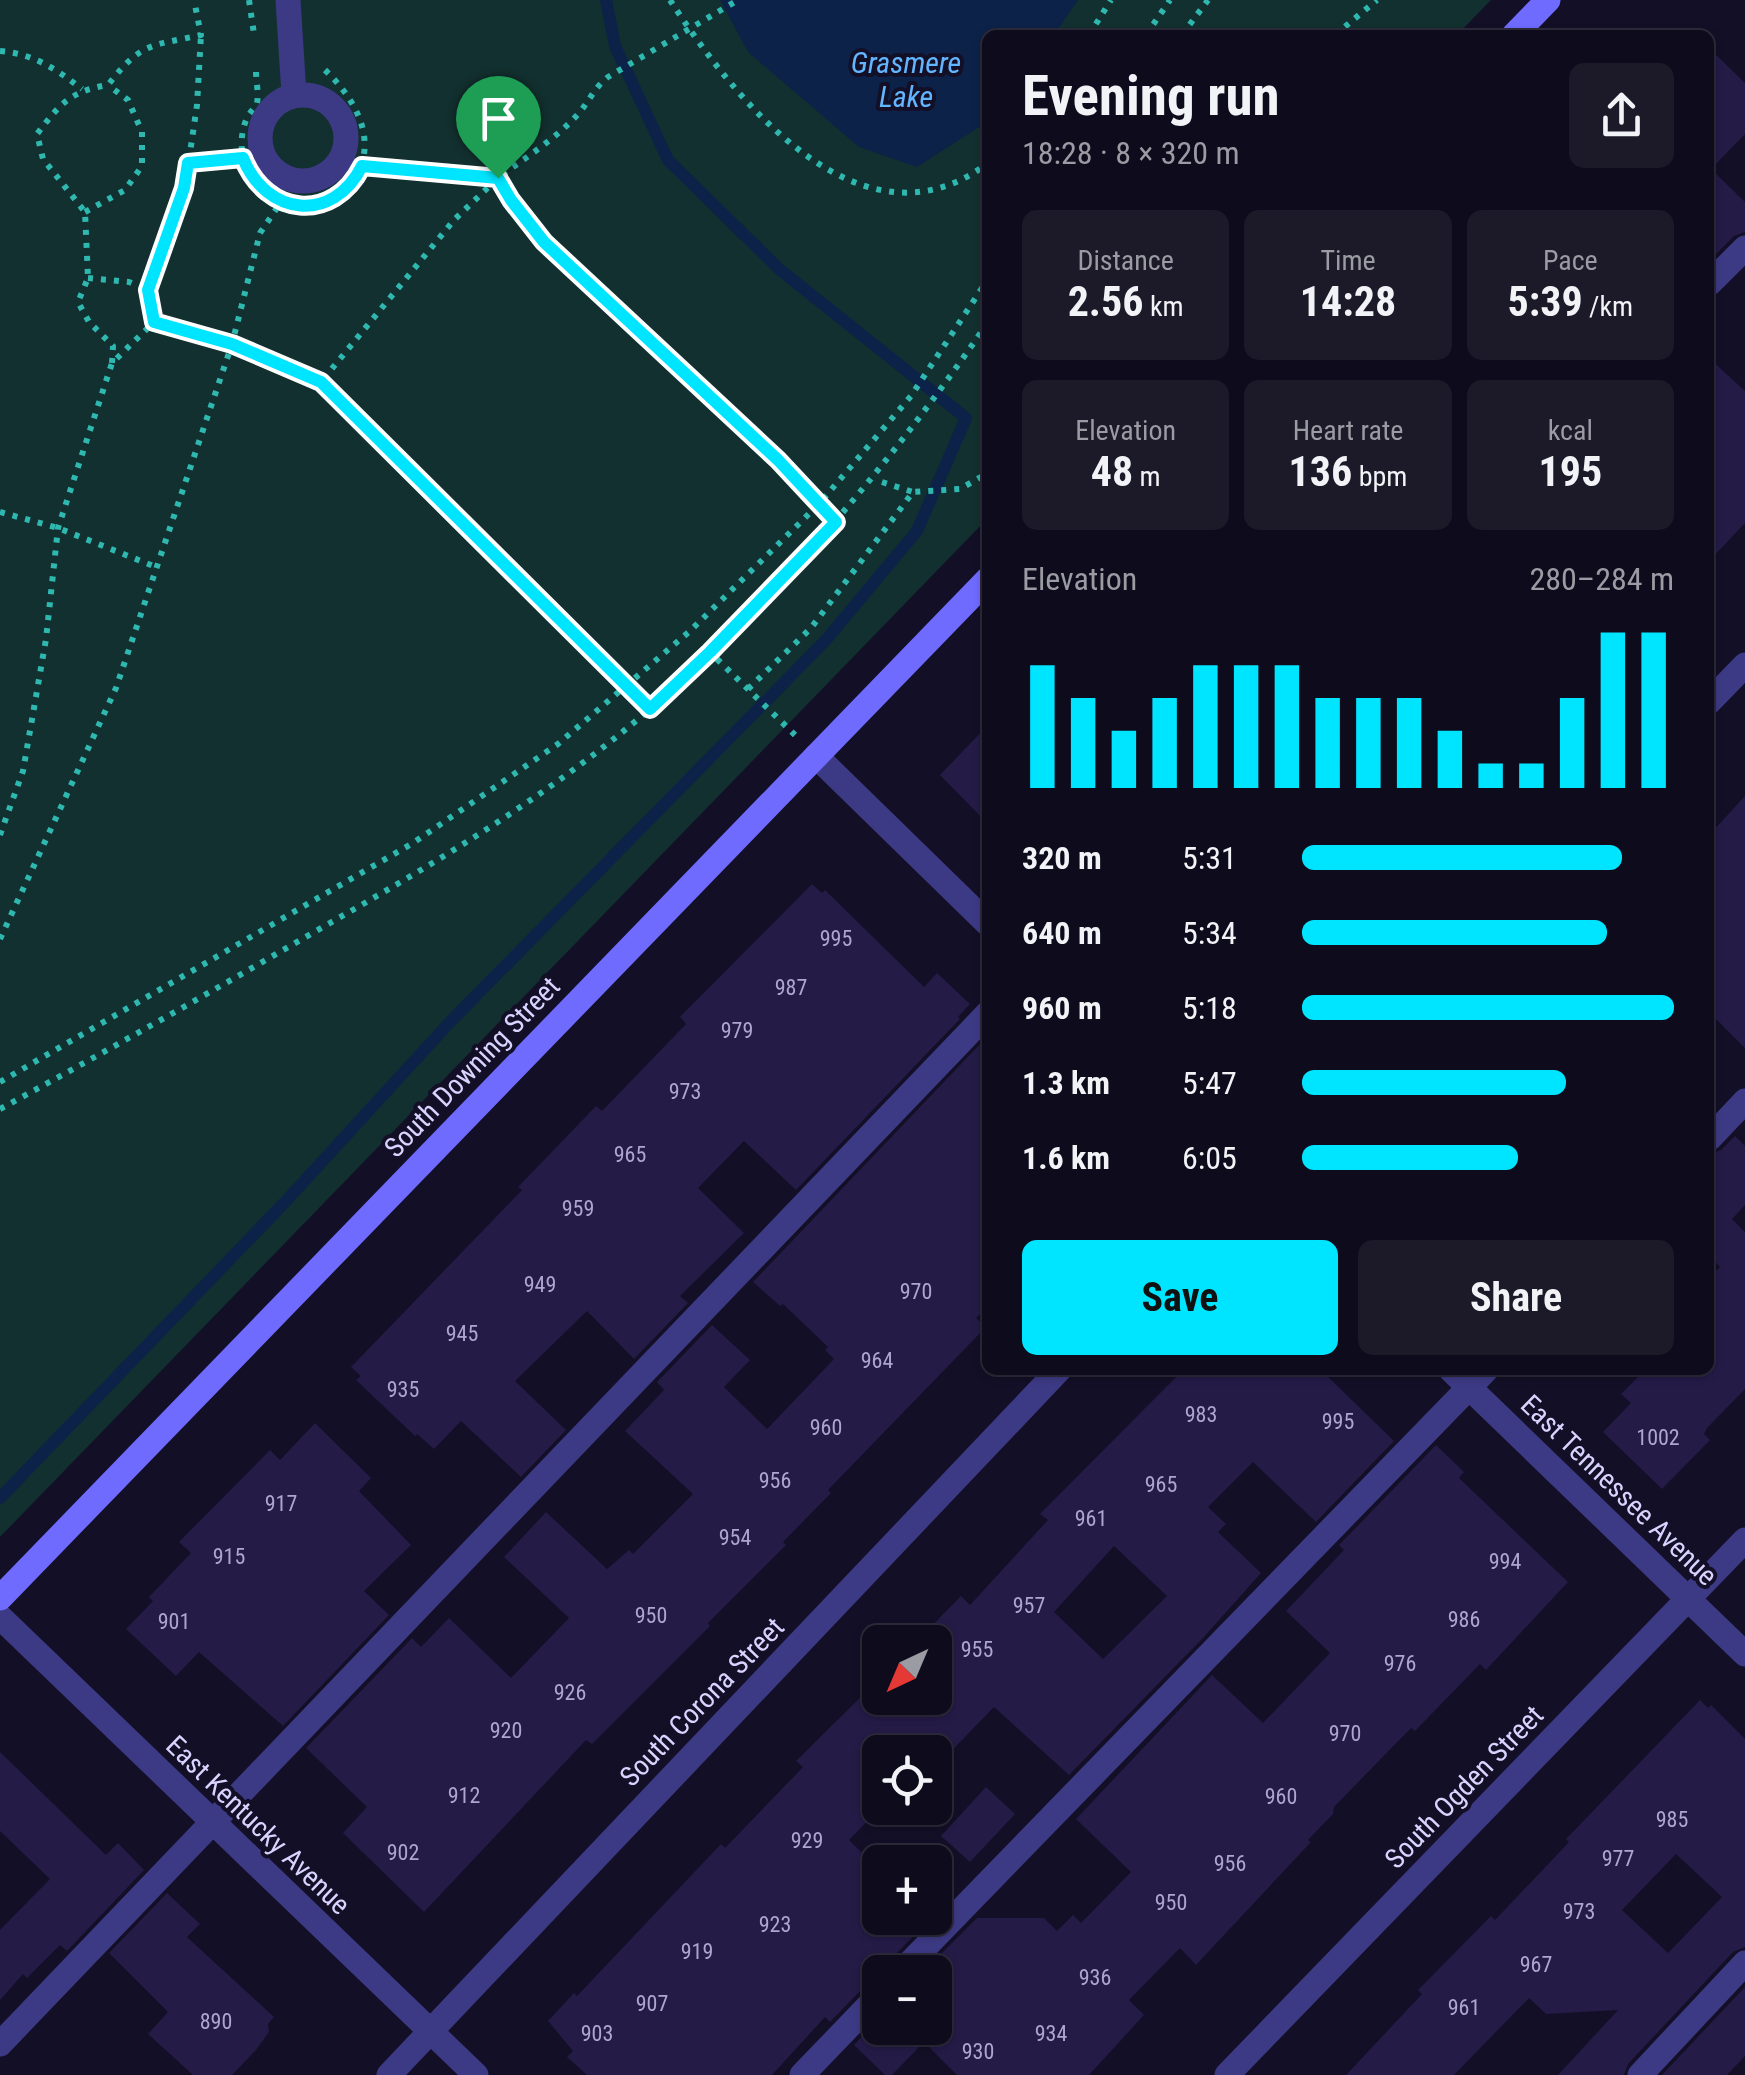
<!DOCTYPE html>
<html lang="en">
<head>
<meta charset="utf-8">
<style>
  body { margin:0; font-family:"Roboto Condensed",sans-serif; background:#1c1929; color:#f1f3f6; height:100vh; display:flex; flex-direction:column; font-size:38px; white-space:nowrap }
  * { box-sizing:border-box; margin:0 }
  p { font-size:32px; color:#9b9ba3 }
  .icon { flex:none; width:55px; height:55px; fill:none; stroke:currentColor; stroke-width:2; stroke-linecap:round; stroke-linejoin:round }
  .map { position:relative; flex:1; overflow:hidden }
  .panel { position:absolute; left:982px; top:30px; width:732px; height:1345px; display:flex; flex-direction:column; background:#0e0b1c; border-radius:15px; box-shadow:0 2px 8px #0004,0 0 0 2px #2e2b3b }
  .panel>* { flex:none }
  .needle { width:65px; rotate:224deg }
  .buttons { position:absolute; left:862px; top:1625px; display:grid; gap:20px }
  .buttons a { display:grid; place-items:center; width:90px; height:90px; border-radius:15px; background:#0e0b1c; box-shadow:0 2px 8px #0004,0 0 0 2px #2e2b3b; font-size:50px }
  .pin { position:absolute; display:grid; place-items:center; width:85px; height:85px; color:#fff; margin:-102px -42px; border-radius:50% 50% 50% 0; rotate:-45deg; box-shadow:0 0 10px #0007 }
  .pin .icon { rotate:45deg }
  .round { display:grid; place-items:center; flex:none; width:105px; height:105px; border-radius:15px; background:#1c1929 }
  .overview { display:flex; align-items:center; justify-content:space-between; height:170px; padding:0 40px }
  h1 { font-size:55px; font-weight:700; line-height:75px }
  .figures { display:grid; grid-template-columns:repeat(3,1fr); gap:15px; height:170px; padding:10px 40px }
  .figures div { display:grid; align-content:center; border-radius:15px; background:#1c1929; text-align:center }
  .figures b { font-size:42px; font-weight:700 }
  .figures small { font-size:28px; font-weight:400 }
  .figures p { font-size:28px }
  .chart { height:280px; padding:20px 40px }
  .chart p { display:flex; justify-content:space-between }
  .chart svg { width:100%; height:180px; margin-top:10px; stroke:#00e5ff; stroke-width:6 }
  .button { display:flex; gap:20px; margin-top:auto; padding:20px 40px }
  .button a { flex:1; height:115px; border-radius:15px; background:#00e5ff; color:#111; font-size:40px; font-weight:700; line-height:115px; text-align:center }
  .button a+a { background:#1c1929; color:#f1f3f6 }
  ul { padding:0 40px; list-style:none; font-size:32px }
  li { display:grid; grid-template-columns:160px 120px 1fr; align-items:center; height:75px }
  li i { height:25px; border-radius:12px; background:#00e5ff }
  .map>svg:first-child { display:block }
  .green { fill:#12302f }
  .water { fill:#0c2248 }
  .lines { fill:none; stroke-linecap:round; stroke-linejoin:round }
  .stream { stroke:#0c2248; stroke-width:12 }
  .building { fill:#241b47; fill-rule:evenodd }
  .path { stroke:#2fb8b0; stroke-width:6; stroke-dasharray:5 8; stroke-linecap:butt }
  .service { stroke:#3d3a85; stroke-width:25 }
  .minor { stroke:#3d3a85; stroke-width:25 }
  .secondary { stroke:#6f6bff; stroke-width:25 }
  .route-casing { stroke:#fff; stroke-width:20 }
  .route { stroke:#00e5ff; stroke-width:12 }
  .labels { text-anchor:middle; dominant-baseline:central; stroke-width:8; stroke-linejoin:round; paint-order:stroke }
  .number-label { font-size:22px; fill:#aca6d1 }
  .street-label { font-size:28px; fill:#d9d4ff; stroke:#130f26 }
  .water-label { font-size:30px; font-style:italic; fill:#62b6ff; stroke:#130f26 }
</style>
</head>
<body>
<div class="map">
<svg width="1745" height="2075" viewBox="0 0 1745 2075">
  <rect width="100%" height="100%" fill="#130f26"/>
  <path class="green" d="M0 0H1491L1457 35H988L987 519 0 1537Z"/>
  <path class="water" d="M720 0H1078L1054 35H988L987 122 917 167 859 147 748 52Z"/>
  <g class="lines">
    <path class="stream" d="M0 1498 286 1201 450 1022 825 641 917 531 966 418 779 269 668 160 615 46 606 0"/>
  </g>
  <g class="building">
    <path d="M1710 49 1745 83V134L1711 169 1745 202V232L1734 236 1710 260Z"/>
    <path d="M1710 359 1745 391V523L1710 560Z"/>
    <path d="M988 725V824L940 775Z"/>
    <path d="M1745 796V1048L1710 1013V834Z"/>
    <path d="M812 884 822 893 825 890 924 987 937 973 970 1004 958 1017 960 1019 796 1190 744 1141 698 1188 744 1233 680 1296 688 1303 634 1359 587 1311 515 1381 566 1430 521 1477 461 1421 434 1449 417 1434 415 1436 356 1380 361 1376 351 1367 522 1190 518 1187 596 1106 602 1111 686 1024 680 1017Z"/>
    <path d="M983 1041 988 1045V1306L976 1318 986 1327 828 1490 831 1493 783 1542 786 1545 708 1623 710 1626 592 1744 586 1740 424 1912 343 1833 367 1807 306 1748 412 1638 421 1647 449 1618 511 1678 569 1618 504 1557 546 1512 607 1569 629 1550 633 1554 693 1494 625 1431 664 1390 657 1382 712 1325 750 1360 724 1387 767 1429 834 1359 825 1350 828 1347 783 1304 780 1306 753 1282Z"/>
    <path d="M1735 1136 1745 1146V1205L1732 1219 1745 1232V1389L1707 1428 1704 1434 1710 1440 1662 1489 1603 1432 1631 1403 1621 1394 1645 1370H1710V1277L1720 1267 1710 1256V1154L1721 1150Z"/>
    <path d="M1183 1370H1321L1394 1441 1316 1522 1253 1462 1208 1507 1226 1524 1218 1532 1261 1573 1203 1638 1069 1775 994 1707 935 1768V1751L880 1752V1808L849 1840 865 1856 862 1860 880 1878V1918H931L889 1961 885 1972H880V1978L868 1983 830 2022 825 2017 772 2075H587L567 2057 573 2051 548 2021 574 1993 577 1996 721 1844 725 1848 803 1767 796 1761 880 1678V1698H935V1642H916L961 1596 970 1605 1048 1520 1040 1514ZM1114 1546 1167 1596 1103 1659 1054 1612Z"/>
    <path d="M315 1423 371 1478 359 1491 411 1545 364 1591 389 1615 283 1726 199 1652 176 1676 126 1629 153 1601 149 1597 191 1553 179 1542 270 1450 280 1460Z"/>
    <path d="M1436 1445 1464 1472 1459 1478 1568 1582 1486 1670 1480 1664 1415 1731 1411 1728 1334 1807 1333 1814 1308 1840 1311 1842 1196 1965 1180 1948 1129 2000 1144 2015 1089 2075H957L924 2042 892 2075H885L854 2045 880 2017V2028H935V1972H923L977 1918H1044L1057 1931 1073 1915 1081 1923 1131 1872 1076 1819 1212 1675 1263 1723 1330 1653 1286 1611 1344 1550 1339 1545Z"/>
    <path d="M1700 1700 1708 1708 1711 1705 1745 1739V1947L1733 1952 1628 2064 1624 2075H1558L1618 2010 1546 2014 1529 1998 1454 2075H1346L1422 1994 1418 1990 1491 1916 1495 1920 1569 1842 1566 1839ZM1676 1854 1722 1897 1668 1953 1622 1910Z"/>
    <path d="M0 1752 106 1855 118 1843 144 1870 67 1951 60 1945 27 1978 23 1974 0 2000V1930L50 1879 0 1831Z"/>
    <path d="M986 1787 1015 1814 970 1862 941 1836Z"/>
    <path d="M167 1893 200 1924 187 1937 274 2017 268 2024 269 2032 256 2050 232 2075H193L148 2034 168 2012 109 1953Z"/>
    <path d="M1745 1987V2056L1727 2075H1662Z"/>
  </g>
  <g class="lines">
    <g class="path">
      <path d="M249 0 254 34"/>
      <path d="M670 0C732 96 860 260 988 163"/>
      <path d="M1089 35 1111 0"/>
      <path d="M1146 35 1170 0"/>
      <path d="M1182 35 1208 0"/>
      <path d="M1335 35 1377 0"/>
      <path d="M0 51C34 54 56 69 82 89"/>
      <path d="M256 72C256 81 259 94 257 103 255 108 251 111 248 116 241 129 240 147 244 161 274 260 439 180 325 70"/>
      <path d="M188 163 243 158"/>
      <path d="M361 166 498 178C526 157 556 139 579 113 590 100 594 88 608 77L738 0"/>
      <path d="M85 212 125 190 142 166V132L128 100 108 85"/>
      <path d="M88 278 129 282 148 290"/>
      <path d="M154 322 232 344 321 382 454 220 498 178 511 200 544 242 778 460 836 522"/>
      <path d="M154 322 148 290 185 187 197 105 201 35"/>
      <path d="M112 363 113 346 89 322 78 302 88 278 85 212 43 159 37 134C59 105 70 91 108 85 141 42 151 46 201 35L194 0"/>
      <path d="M321 382 650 709"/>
      <path d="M882 482 913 492"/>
      <path d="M0 512 58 528 156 567"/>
      <path d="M717 659 795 735"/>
      <path d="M748 689 811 628 913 492 960 489 988 473"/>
      <path d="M0 835 23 771 46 639 58 528 112 363 154 322"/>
      <path d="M0 939 116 688 232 344 260 233 281 202 286 178"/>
      <path d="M0 1082 413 843 558 744 690 631 819 504 911 396 988 279"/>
      <path d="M0 1109C109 1050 216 989 323 927 437 862 550 795 650 709 775 600 895 459 988 322"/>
    </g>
    <g class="service">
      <path d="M1710 283 1745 248"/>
      <path d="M1710 1138 1745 1101"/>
      <path d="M901 1972 1486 1370"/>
      <path d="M0 2044 988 1013"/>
      <path d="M802 2075 880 1994"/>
      <path d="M1640 2075 1745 1963"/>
    </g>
    <g class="minor">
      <path d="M288 0 294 95"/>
      <circle cx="303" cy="138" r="43"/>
      <path d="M1710 701 1745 665"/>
      <path d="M816 756 988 924"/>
      <path d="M1451 1370 1745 1654"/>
      <path d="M0 1617 476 2075"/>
      <path d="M389 2075 1059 1370"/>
      <path d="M1227 2075 1745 1540"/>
    </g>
    <g class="secondary">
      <path d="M1514 35 1548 0"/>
      <path d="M0 1598 988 579"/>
    </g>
  </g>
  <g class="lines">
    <g class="route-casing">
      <path id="route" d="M243 158C266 216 333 224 362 166L498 178 511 200 544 242 778 460 836 522 710 652 650 709 321 382 232 344 154 322 148 290 184 188 188 163Z"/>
    </g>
    <use href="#route" class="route"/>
  </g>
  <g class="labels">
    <g class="number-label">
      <text x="836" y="938">995</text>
      <text x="791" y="987">987</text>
      <text x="737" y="1030">979</text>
      <text x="685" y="1091">973</text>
      <text x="630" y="1154">965</text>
      <text x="578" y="1208">959</text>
      <text x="540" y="1284">949</text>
      <text x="916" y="1291">970</text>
      <text x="462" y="1333">945</text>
      <text x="877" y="1360">964</text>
      <text x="403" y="1389">935</text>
      <text x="1201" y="1414">983</text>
      <text x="1338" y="1421">995</text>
      <text x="826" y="1427">960</text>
      <text x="1658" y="1437">1002</text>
      <text x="775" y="1480">956</text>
      <text x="1161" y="1484">965</text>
      <text x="281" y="1503">917</text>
      <text x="1091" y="1518">961</text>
      <text x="735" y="1537">954</text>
      <text x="229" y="1556">915</text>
      <text x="1505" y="1561">994</text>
      <text x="1029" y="1605">957</text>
      <text x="651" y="1615">950</text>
      <text x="1464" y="1619">986</text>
      <text x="174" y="1621">901</text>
      <text x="977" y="1649">955</text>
      <text x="1400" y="1663">976</text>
      <text x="570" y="1692">926</text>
      <text x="506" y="1730">920</text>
      <text x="1345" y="1733">970</text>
      <text x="464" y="1795">912</text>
      <text x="1281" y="1796">960</text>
      <text x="1672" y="1819">985</text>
      <text x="807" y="1840">929</text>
      <text x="403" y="1852">902</text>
      <text x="1618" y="1858">977</text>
      <text x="1230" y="1863">956</text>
      <text x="1171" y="1902">950</text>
      <text x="1579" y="1911">973</text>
      <text x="775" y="1924">923</text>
      <text x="697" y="1951">919</text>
      <text x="1536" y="1964">967</text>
      <text x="1095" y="1977">936</text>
      <text x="652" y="2003">907</text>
      <text x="1464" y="2007">961</text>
      <text x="216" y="2021">890</text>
      <text x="597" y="2033">903</text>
      <text x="1051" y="2033">934</text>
      <text x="978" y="2051">930</text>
    </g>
    <g class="street-label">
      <text transform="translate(472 1067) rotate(-46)">South Downing Street</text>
      <text transform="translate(1619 1490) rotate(44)">East Tennessee Avenue</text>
      <text transform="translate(702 1702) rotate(-46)">South Corona Street</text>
      <text transform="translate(1464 1787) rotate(-46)">South Ogden Street</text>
      <text transform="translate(258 1825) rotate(44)">East Kentucky Avenue</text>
    </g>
    <g class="water-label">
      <text x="906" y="62">Grasmere<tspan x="906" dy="34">Lake</tspan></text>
    </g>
  </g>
</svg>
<div class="buttons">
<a><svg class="needle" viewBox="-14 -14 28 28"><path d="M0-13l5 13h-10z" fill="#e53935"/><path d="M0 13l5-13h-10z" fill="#9b9ba3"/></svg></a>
<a><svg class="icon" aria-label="locate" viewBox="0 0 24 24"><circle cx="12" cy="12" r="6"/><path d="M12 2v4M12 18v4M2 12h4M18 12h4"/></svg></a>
<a>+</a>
<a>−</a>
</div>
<div class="pin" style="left:498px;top:178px;background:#1e9e55"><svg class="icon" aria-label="arrive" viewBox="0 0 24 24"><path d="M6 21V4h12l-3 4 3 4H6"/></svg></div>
<section class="panel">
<div class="overview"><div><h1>Evening run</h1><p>18:28 · 8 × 320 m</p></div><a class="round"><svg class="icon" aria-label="share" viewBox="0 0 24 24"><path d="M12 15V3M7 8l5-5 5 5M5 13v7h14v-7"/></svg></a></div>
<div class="figures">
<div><p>Distance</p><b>2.56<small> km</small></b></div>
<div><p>Time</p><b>14:28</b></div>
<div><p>Pace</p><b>5:39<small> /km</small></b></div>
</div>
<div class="figures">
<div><p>Elevation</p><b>48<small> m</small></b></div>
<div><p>Heart rate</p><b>136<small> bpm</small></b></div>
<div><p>kcal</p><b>195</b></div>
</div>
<div class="chart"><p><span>Elevation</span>280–284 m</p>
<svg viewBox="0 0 160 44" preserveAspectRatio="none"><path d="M5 44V14M15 44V22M25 44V30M35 44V22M45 44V14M55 44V14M65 44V14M75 44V22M85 44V22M95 44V22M105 44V30M115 44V38M125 44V38M135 44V22M145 44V6M155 44V6"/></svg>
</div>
<ul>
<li><b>320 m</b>5:31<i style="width:86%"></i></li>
<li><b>640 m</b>5:34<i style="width:82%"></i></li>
<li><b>960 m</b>5:18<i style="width:100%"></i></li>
<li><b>1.3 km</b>5:47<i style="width:71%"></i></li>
<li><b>1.6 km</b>6:05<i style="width:58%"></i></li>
</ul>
<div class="button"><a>Save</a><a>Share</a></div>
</section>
</div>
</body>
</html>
